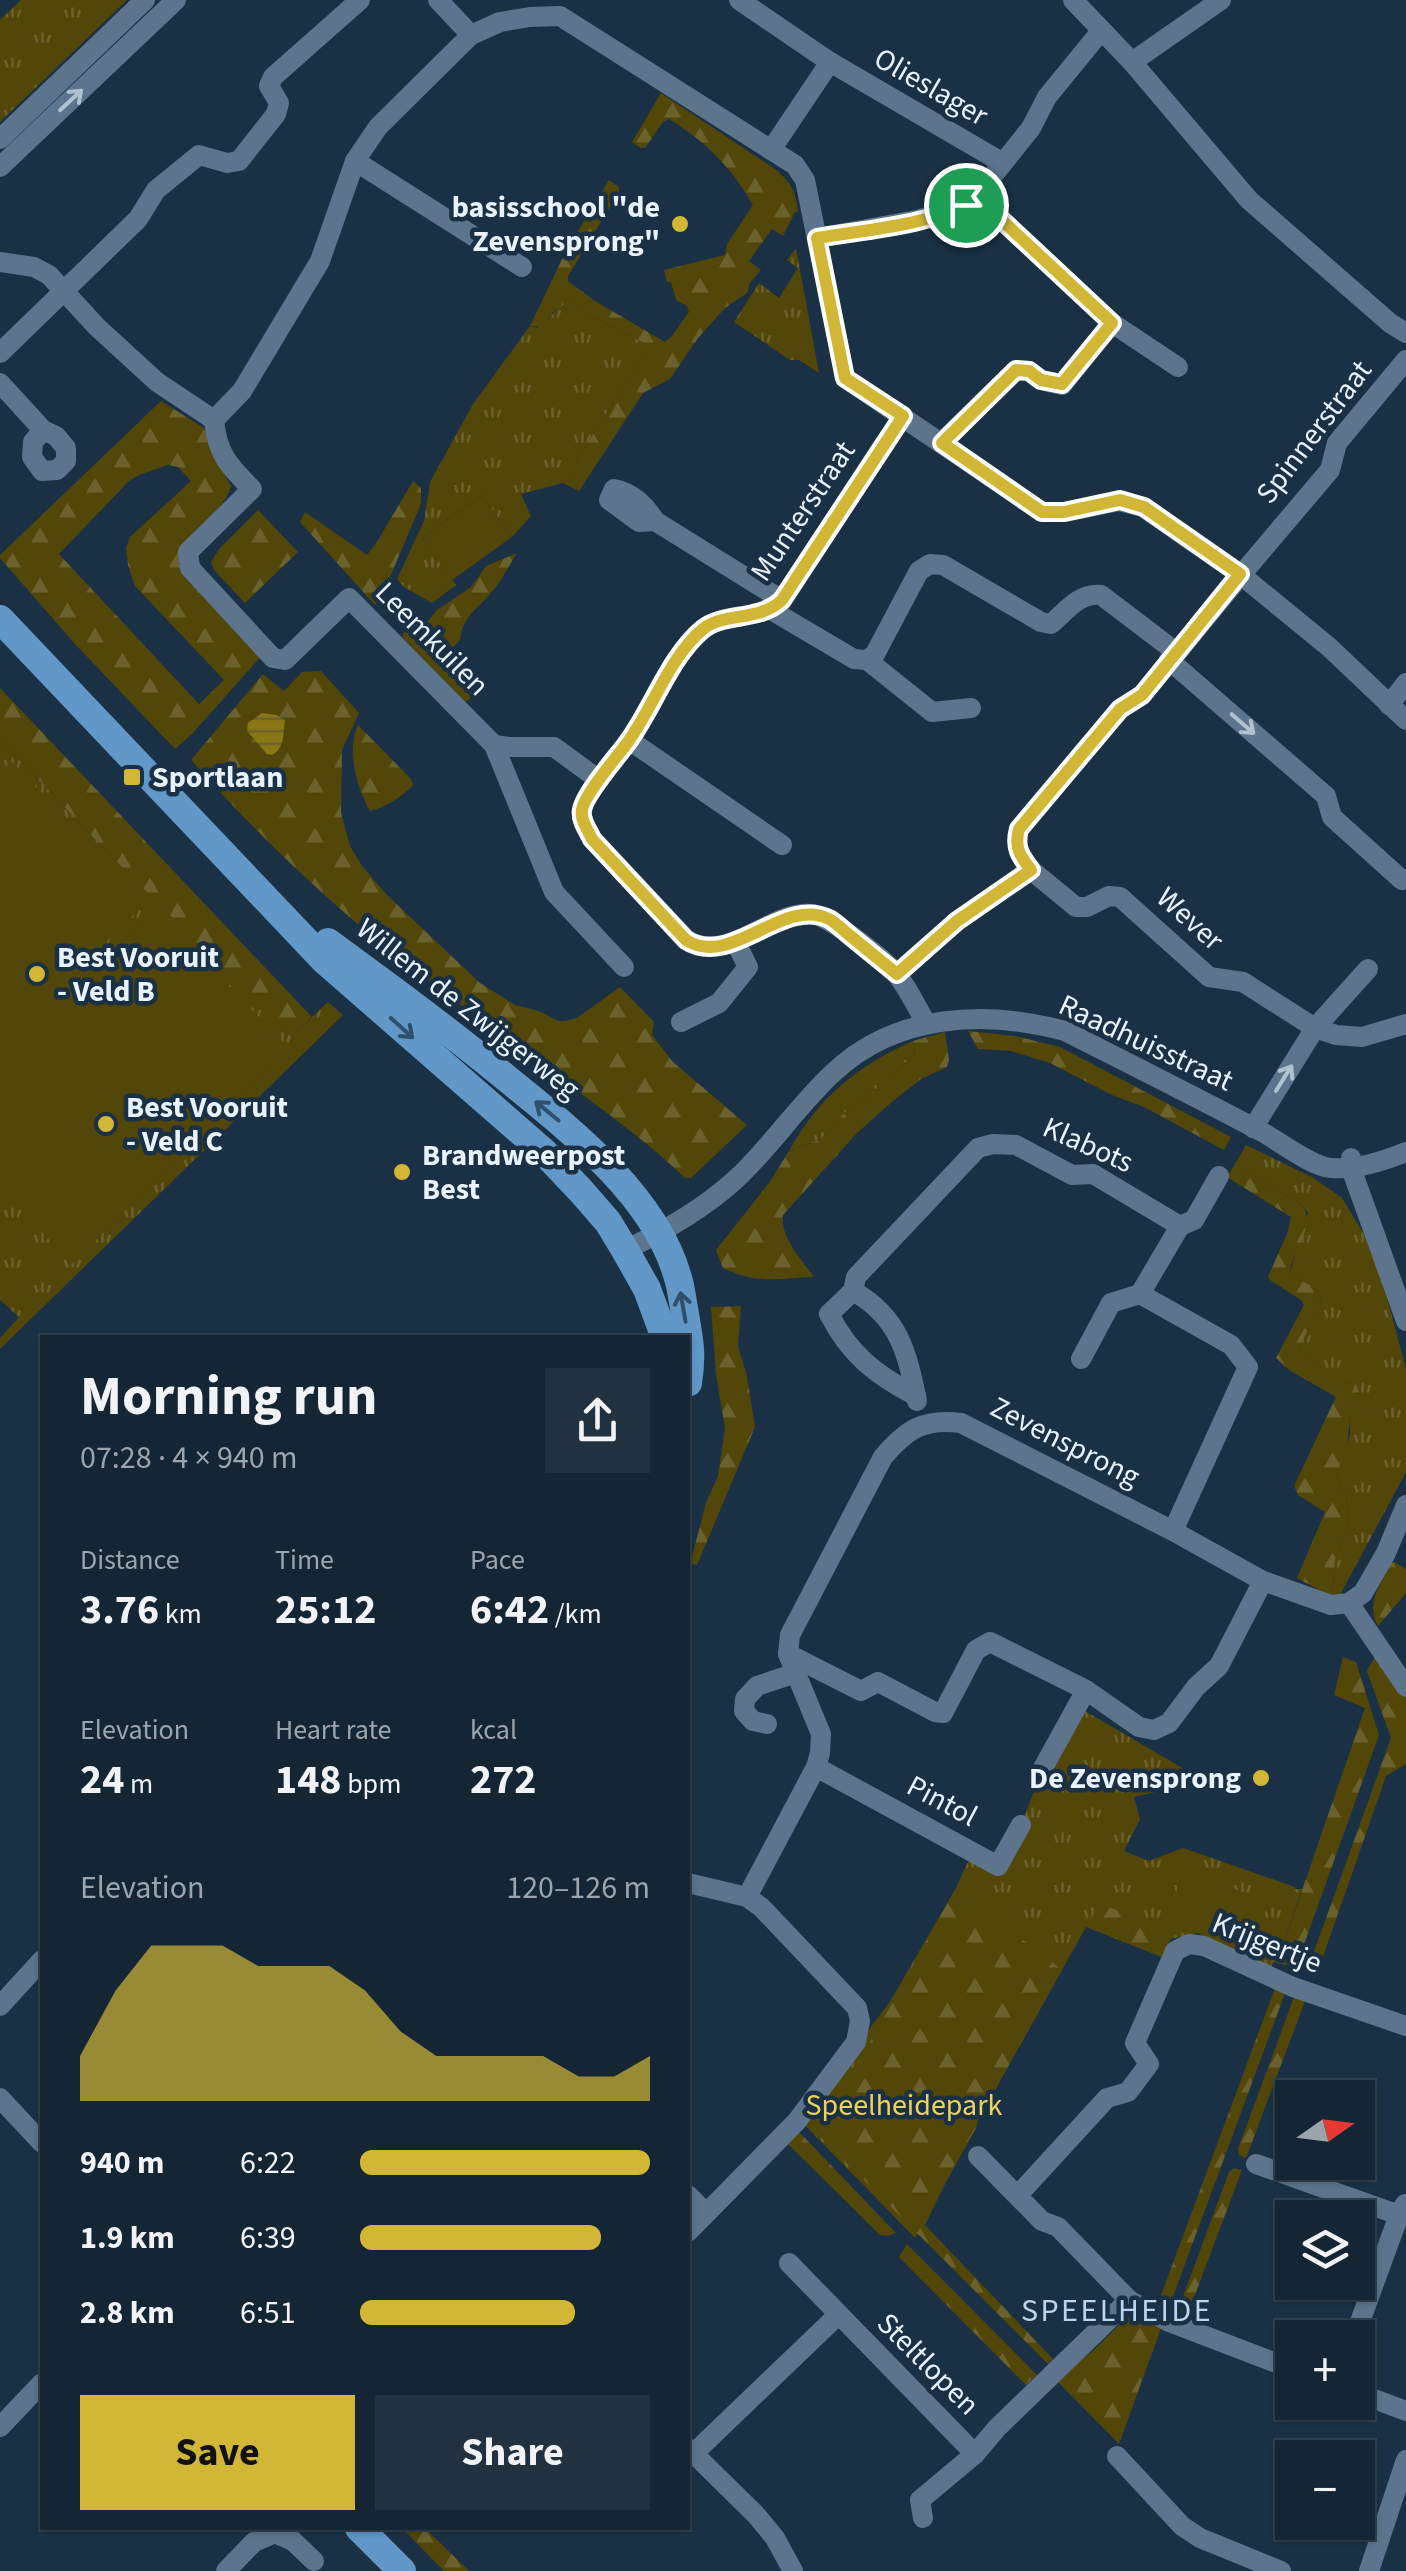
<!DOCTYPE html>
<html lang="en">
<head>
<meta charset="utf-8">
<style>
  body { margin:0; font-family:"Source Sans 3",sans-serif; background:#213140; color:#f1f3f6; height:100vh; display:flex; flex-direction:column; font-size:38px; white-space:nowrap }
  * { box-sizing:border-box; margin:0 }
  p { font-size:32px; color:#9da5ac }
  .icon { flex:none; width:55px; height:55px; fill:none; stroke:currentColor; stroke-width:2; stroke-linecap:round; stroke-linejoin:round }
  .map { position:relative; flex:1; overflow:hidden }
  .drawer { position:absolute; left:40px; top:1335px; width:650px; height:1195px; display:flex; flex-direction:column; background:#142534; border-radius:0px; box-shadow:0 2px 8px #0004,0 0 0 2px #33424f }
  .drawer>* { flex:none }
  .needle { width:65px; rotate:76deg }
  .controls { position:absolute; left:1275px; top:2080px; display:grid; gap:20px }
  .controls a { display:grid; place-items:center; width:100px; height:100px; border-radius:0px; background:#142534; box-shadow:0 2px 8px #0004,0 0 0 2px #33424f; font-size:50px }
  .pin { position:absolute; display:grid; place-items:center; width:85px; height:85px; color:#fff; margin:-42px; border:5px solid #fff; border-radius:50%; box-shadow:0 2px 10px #0007 }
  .round { display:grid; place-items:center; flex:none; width:105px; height:105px; border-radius:0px; background:#213140 }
  .headline { display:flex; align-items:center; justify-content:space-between; height:170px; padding:0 40px }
  h1 { font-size:55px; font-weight:700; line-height:75px }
  .figures { display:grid; grid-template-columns:repeat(3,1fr); gap:15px; height:170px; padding:10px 40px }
  .figures div { display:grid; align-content:center }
  .figures b { font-size:42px; font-weight:700 }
  .figures small { font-size:28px; font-weight:400 }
  .figures p { font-size:28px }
  .chart { height:280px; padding:20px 40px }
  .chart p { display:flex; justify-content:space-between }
  .chart svg { width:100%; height:180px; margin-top:10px; fill:#d2b736; opacity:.7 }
  .primary-button { display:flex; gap:20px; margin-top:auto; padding:20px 40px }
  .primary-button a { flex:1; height:115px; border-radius:0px; background:#d2b736; color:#111; font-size:40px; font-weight:700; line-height:115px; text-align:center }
  .primary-button a+a { background:#213140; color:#f1f3f6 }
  ul { padding:0 40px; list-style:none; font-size:32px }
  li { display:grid; grid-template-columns:160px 120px 1fr; align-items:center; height:75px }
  li i { height:25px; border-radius:12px; background:#d2b736 }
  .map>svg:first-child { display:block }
  .grass { fill:url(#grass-tufts) }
  .forest { fill:url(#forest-firs); fill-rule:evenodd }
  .pitch { fill:#524608 }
  .water { fill:url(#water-rules) }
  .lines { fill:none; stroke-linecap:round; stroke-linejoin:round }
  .minor { stroke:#5c758c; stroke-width:20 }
  .major { stroke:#6198c8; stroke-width:28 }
  .oneway { stroke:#b0c1d0 }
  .oneway2 { stroke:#2f506c }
  .route-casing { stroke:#fff; stroke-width:20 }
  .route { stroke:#d2b736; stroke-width:12 }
  .poi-dot { fill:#d2b736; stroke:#1a3145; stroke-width:4 }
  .labels { text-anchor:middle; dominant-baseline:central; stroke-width:9; stroke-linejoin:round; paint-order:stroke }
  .street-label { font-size:30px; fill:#e8f3fd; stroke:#1a3145 }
  .poi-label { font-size:30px; font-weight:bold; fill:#e8f3fd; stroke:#1a3145; text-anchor:start }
  .park-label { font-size:30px; fill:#edd35c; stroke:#1a3145 }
  .neighbourhood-label { font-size:32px; letter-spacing:2.5px; fill:#bad6ef; stroke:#1a3145 }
</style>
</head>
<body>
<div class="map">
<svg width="1406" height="2571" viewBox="0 0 1406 2571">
  <defs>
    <pattern id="grass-tufts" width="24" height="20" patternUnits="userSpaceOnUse" patternTransform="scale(2.5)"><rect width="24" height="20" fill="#524608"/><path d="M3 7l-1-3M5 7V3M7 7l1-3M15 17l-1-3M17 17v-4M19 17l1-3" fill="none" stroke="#6b612d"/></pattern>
    <pattern id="forest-firs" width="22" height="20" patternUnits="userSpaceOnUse" patternTransform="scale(2.5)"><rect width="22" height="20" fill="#524608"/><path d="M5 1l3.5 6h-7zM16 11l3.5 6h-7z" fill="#6b612d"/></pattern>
    <pattern id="water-rules" width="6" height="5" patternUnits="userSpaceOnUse" patternTransform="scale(2.5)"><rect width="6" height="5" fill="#897614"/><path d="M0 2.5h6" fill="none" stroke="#6b622d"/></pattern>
  </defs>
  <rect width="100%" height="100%" fill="#1a3145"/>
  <g class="grass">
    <path d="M21 0H127L0 122V20Z"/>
    <path d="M796 248 819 373 799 360H790L734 322 759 283 779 298 798 268 787 260Z"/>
    <path d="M569 301 595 318 644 343 647 348 646 355 634 370 576 461 581 473 563 483 521 494 531 516 512 537 482 495 422 538 456 585 432 603 404 587 397 579 424 521 430 482 473 404 530 326 537 328C550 321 555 307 569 301Z"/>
    <path d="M0 739 109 854 195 935 292 1037 328 1002 343 1015 0 1349V1338L19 1317 0 1300Z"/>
    <path d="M913 1041 915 1054 869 1095 850 1107 821 1139 789 1151C819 1097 857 1066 913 1041Z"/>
    <path d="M1246 1145 1312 1177 1342 1198 1370 1244 1386 1294 1406 1369V1472L1340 1595 1332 1597 1335 1560 1349 1522 1346 1496 1336 1473 1350 1435V1419L1355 1401 1350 1383C1331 1374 1312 1365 1299 1349L1321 1300 1317 1291 1290 1272 1308 1213 1302 1205 1235 1164Z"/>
    <path d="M1080 1708 1184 1769 1178 1787 1134 1797 1140 1819 1124 1851 1149 1861 1183 1848 1295 1887V1889H1302L1277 1963 1273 1962 1270 1971 1198 1933 1170 1939 1162 1957 1086 1927 977 2122 976 2128 915 2238 801 2121 891 2000 956 1888 971 1855 998 1868 1021 1825 1043 1768Z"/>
  </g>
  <g class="forest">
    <path d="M661 93 775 169C792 184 795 189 798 212H795L783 236 772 229 749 261 761 270 750 283 747 293 725 308 698 338 670 379 643 393 579 491 563 483 580 473 576 461 634 370 646 355 644 348 646 347 644 343 595 318 569 301 555 310 542 327 530 326 566 251 609 180 619 187V192L568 276V281L595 301 665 342 672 336 689 312 687 306 676 300 671 282H667L664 270 725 255 727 244 753 205C732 168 705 141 669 119L663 122 645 148H641L632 142Z"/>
    <path d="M161 401 204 428 211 449 231 486C225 516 167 538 181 569L263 654 193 733 175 749 75 644 0 558V555ZM168 465 178 467 191 481 130 537 126 548 128 565 135 586 224 680 199 704 59 554 129 481 139 475Z"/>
    <path d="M413 481 421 488V504L382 596 375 605 300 522 305 512 367 555 377 542Z"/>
    <path d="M258 510 298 552 245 603 214 570 211 562 220 548Z"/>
    <path d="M517 553C508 567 501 582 490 594 477 609 462 618 460 640 448 654 443 651 449 672L468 683 472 696 466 702 402 637 405 630 416 636 437 610 471 587 486 566Z"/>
    <path d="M321 671 359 713 342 750 341 813 350 846 362 866 387 895 480 983 515 1005 539 1011 558 1021H565L577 1018 620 987 654 1022 652 1035 673 1062 747 1125 691 1178H685C652 1146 615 1119 579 1092 523 1051 467 1011 413 969 332 906 259 837 191 760L263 674 284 691 302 672Z"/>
    <path d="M0 688 312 1017 292 1037 109 854 0 739Z"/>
    <path d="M358 725 411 779 413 785C403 796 385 808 370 811 357 789 346 749 358 725Z"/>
    <path d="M968 1031 1015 1036 1060 1047 1231 1137 1224 1150 1144 1107 1112 1095 1050 1063 1011 1051 978 1049Z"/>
    <path d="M945 1032 949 1060 947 1067 921 1079 893 1101 857 1133 783 1215C780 1237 802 1260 814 1277 776 1278 760 1285 723 1268L716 1250 769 1183 789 1151 821 1139 850 1107 869 1095 915 1054 913 1041Z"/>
    <path d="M1235 1164 1302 1205C1317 1226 1293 1249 1290 1272L1317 1291 1321 1301 1299 1349C1315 1369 1338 1373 1356 1388L1358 1397 1350 1419 1347 1445 1336 1473 1346 1496 1349 1523 1335 1560 1332 1597 1297 1578 1325 1512 1298 1495 1294 1486 1336 1397 1289 1370 1276 1358 1304 1305 1301 1300 1270 1280 1268 1277 1287 1234 1291 1217 1227 1177Z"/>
    <path d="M741 1306 738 1346 747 1376 755 1427 697 1565 690 1564 706 1503 718 1476 725 1428 716 1374 711 1307Z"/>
    <path d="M1394 1562 1406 1569V1593L1378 1626C1365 1603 1381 1585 1391 1563Z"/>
    <path d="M1377 1653 1406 1694V1764L1386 1776 1317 1974 1307 1971 1391 1738 1367 1671Z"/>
    <path d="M1343 1657 1356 1662 1379 1735 1296 1967 1277 1963 1365 1708 1334 1695Z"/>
    <path d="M956 1888 1062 1970 977 2122 976 2128 958 2157 925 2225 1053 2359 1048 2364 807 2123 861 2058Z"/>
    <path d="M1103 1905 1176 1933 1170 1939 1162 1957 1086 1926 1098 1907Z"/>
    <path d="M1277 1983 1287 1988 1168 2310 1157 2306Z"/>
    <path d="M1297 1989 1308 1993 1246 2158 1239 2155 1238 2149Z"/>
    <path d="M799 2132 896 2233 887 2236 880 2235 788 2144Z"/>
    <path d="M1234 2168 1242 2170 1187 2316 1177 2313 1229 2172Z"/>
    <path d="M907 2244 1037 2375 1026 2385 899 2257Z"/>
    <path d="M1136 2313 1163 2323 1119 2444 1055 2379C1066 2369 1079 2362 1090 2353 1106 2340 1117 2323 1136 2313Z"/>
    <path d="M402 2528H425L469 2571H444Z"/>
  </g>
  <g class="pitch">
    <path d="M482 495 512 537 452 580 422 538Z"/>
    <path d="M11 761 147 902 0 1045V772Z"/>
    <path d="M154 910 288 1047 72 1264 0 1187V1061Z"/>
    <path d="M1183 1872 1269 1901 1256 1939 1170 1910Z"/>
  </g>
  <path class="water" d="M262 713 276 715 285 720C283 733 285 749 272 755L267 754 247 731 248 723Z"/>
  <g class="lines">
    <g class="minor">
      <path d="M438 0 471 35"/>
      <path d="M739 0 830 62 1003 163"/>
      <path d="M1073 0 1132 62 1249 200 1390 323 1406 333"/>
      <path d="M1132 62 1221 0"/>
      <path d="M0 139 145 0"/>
      <path d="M771 150 830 62"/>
      <path d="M355 161 522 267"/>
      <path d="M0 167 176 0"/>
      <path d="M817 238 917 220 965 205 976 196 1003 163 1031 128 1047 97 1101 31"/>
      <path d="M0 262 34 267 49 275 97 327 157 382 214 420 242 391 320 261 355 161 378 127 471 35 500 22 530 17 560 16 795 165 805 180 845 378 1042 512H1065L1119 501 1143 507 1241 575 1329 647 1406 720"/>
      <path d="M1112 323 1178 367"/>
      <path d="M0 353 138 219 156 190 199 155 227 163 239 161 276 114 279 103 269 86 273 77 360 0"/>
      <path d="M0 383 43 430 56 436 66 448V461L57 470 42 471 32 457 33 442 43 430"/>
      <path d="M903 416 782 600C759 621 724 612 703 629 669 657 652 711 625 746 615 759 584 795 582 810 580 820 588 830 592 839L686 939C726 966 771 910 811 914 829 915 887 961 898 976 909 990 917 1008 926 1023"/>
      <path d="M214 420C217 454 229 466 252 489L188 552 190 568 273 658 285 660 349 598 494 745 554 892 624 967"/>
      <path d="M941 443 1016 370 1029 371 1041 380 1062 385 1112 323 976 196"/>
      <path d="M655 521 639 522 609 500 614 489C632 492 646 506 655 521L782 600"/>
      <path d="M771 610 854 659 867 660 875 654 919 571 930 564 943 565 1041 622 1051 624C1066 611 1080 592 1101 595L1176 652"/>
      <path d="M867 660 932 712 971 708"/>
      <path d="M1169 660 1326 796 1332 817 1402 880 1406 879"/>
      <path d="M1389 705 1406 683"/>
      <path d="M629 740 782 845"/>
      <path d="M494 745 510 747H554L599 780"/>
      <path d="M1031 870 1076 907H1087L1109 896 1120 897 1209 977 1243 982 1315 1028 1336 1035 1362 1037 1406 1024"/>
      <path d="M897 974 957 921 1031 870C1020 855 1014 848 1019 829L1120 709 1142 695 1241 575 1330 470 1337 443 1406 360"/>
      <path d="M681 1022 719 1003 748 967 735 941"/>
      <path d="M1253 1128 1315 1028 1368 969"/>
      <path d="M1351 1158V1168L1406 1321"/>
      <path d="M625 1250C665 1231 702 1210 735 1180 771 1147 798 1105 834 1072 897 1013 986 1010 1065 1031 1132 1065 1198 1098 1264 1133 1281 1143 1313 1167 1331 1168 1357 1170 1383 1161 1406 1152"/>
      <path d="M853 1291C899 1317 907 1352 917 1401"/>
      <path d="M1140 1294 1231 1345 1248 1367 1173 1531"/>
      <path d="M1081 1359 1111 1303 1140 1294 1180 1226 1194 1220 1219 1176"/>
      <path d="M916 1396C876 1375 850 1355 829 1314L853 1291 856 1277 978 1148 993 1144 1016 1145 1072 1175 1093 1174 1180 1226"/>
      <path d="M1349 1603 1406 1687"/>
      <path d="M788 1654 861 1691 878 1682 935 1712 943 1713 976 1650 990 1642 1086 1690 1139 1727 1154 1730 1169 1723 1196 1687 1219 1666 1263 1581"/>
      <path d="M767 1724 753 1721 744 1711 745 1699 757 1686 796 1673"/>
      <path d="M816 1767 998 1866 1021 1825"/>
      <path d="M1043 1768 1086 1690"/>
      <path d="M688 1883 747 1897 761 1907 857 2008 860 2021 856 2042 797 2121 688 2232"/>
      <path d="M747 1897 816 1767 820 1753 821 1734 788 1654 790 1635 883 1457C907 1429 924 1418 961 1423L1173 1531 1263 1581 1331 1605 1349 1603 1363 1593 1386 1553 1406 1505"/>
      <path d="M0 2006 42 1960"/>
      <path d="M0 2098 42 2143"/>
      <path d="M978 2156 1042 2221 1058 2227 1129 2300 1169 2322 1292 2369"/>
      <path d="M1256 2164 1399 2215"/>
      <path d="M688 2195 706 2213"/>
      <path d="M1018 2195 1107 2098 1128 2092 1149 2064 1135 2043 1175 1951 1189 1944 1204 1946 1293 1987 1406 2026"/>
      <path d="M789 2263 975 2454 920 2500 923 2518"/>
      <path d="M1354 2338 1399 2215 1405 2204"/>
      <path d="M1358 2393 1406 2411"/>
      <path d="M0 2427 42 2383"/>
      <path d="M688 2448 757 2516 775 2538 793 2571"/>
      <path d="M693 2454 838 2315"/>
      <path d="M975 2454 997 2428 1129 2300"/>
      <path d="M1117 2456 1182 2526 1200 2538 1281 2571"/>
      <path d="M226 2571 254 2542 275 2533 293 2541 314 2561"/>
      <path d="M1369 2571 1406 2460"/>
    </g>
    <g class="major">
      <path d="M0 619 325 961 544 1152 581 1191 608 1222 625 1250 647 1289 665 1338"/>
      <path d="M328 942C388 986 448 1030 505 1077 569 1129 655 1195 678 1278 681 1287 682 1298 684 1308 689 1339 693 1352 688 1383"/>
      <path d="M359 2528 402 2571"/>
    </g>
  </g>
  <defs><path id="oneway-shaft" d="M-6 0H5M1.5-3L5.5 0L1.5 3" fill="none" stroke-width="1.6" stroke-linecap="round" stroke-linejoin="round" transform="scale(2.5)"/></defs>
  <g class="oneway">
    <use href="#oneway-shaft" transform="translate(71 100) rotate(-43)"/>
    <use href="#oneway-shaft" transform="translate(1243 724) rotate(41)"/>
    <use href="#oneway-shaft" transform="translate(1284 1078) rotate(-58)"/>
  </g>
  <g class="oneway2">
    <use href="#oneway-shaft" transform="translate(402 1028) rotate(42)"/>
    <use href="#oneway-shaft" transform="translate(547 1111) rotate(-141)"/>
    <use href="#oneway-shaft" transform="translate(683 1307) rotate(-100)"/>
  </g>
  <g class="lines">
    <g class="route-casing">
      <path id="route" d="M976 196 1112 323 1062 384 1041 380 1029 371 1016 370 942 443 1042 512H1064L1120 500 1144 507 1240 574 1142 695 1120 709 1019 829C1014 847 1020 856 1031 870L957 921 897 974C881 961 864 947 848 934 842 929 835 922 829 919 783 896 731 969 686 940L592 839C588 830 580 820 582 810 584 795 615 759 625 746 652 711 669 657 703 629 724 612 759 622 782 600L903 416 845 378 817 238C862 230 942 225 976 196Z"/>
    </g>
    <use href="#route" class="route"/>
  </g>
  <g class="poi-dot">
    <circle cx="680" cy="224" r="10"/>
    <rect x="122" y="767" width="20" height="20" rx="5"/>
    <circle cx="37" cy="974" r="10"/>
    <circle cx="106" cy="1124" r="10"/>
    <circle cx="402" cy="1172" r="10"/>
    <circle cx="1261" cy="1778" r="10"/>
  </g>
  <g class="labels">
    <g class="street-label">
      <text transform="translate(931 87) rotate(30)">Olieslager</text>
      <text transform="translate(1314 432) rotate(-53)">Spinnerstraat</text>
      <text transform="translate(803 511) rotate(-56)">Munterstraat</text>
      <text transform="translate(432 639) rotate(45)">Leemkuilen</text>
      <text transform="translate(1190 919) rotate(42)">Wever</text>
      <text transform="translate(468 1009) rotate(38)">Willem de Zwijgerweg</text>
      <text transform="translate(1146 1043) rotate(25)">Raadhuisstraat</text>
      <text transform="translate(1088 1145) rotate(24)">Klabots</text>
      <text transform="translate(1065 1442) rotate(27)">Zevensprong</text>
      <text transform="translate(942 1801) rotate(28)">Pintol</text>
      <text transform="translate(1267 1943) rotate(22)">Krijgertje</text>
      <text transform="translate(928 2364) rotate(45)">Steltlopen</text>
    </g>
    <g class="poi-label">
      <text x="660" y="207" text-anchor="end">basisschool "de<tspan x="660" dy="34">Zevensprong"</tspan></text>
      <text x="152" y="777">Sportlaan</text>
      <text x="57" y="957">Best Vooruit<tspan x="57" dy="34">- Veld B</tspan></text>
      <text x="126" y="1107">Best Vooruit<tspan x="126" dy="34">- Veld C</tspan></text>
      <text x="422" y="1155">Brandweerpost<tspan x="422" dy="34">Best</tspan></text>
      <text x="1241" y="1778" text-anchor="end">De Zevensprong</text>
    </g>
    <g class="park-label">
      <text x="904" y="2105">Speelheidepark</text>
    </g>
    <g class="neighbourhood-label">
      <text x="1117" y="2311">SPEELHEIDE</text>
    </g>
  </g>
</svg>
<div class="controls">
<a><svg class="needle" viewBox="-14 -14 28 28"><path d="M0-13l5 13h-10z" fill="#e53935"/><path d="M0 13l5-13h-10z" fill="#9da5ac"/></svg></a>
<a><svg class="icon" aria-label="layers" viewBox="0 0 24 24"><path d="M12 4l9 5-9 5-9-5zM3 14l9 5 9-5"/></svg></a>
<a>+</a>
<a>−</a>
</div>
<div class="pin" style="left:966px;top:205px;background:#1e9e55"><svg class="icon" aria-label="arrive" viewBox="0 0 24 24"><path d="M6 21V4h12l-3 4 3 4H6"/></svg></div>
<section class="drawer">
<div class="headline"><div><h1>Morning run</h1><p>07:28 · 4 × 940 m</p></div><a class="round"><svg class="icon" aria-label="share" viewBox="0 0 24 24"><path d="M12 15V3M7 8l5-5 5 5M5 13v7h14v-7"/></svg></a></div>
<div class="figures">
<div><p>Distance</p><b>3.76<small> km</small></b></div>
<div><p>Time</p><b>25:12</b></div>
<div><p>Pace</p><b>6:42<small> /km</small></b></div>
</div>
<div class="figures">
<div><p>Elevation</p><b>24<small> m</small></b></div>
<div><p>Heart rate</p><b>148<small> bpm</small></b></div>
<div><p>kcal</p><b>272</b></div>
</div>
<div class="chart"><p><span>Elevation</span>120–126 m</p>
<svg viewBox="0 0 160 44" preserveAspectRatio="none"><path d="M0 44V33L10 17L20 6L30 6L40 6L50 11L60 11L70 11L80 17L90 27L100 33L110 33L120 33L130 33L140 38L150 38L160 33V44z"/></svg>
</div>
<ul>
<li><b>940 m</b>6:22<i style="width:100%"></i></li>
<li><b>1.9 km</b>6:39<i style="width:83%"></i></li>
<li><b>2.8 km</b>6:51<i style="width:74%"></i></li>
</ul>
<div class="primary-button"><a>Save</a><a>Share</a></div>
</section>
</div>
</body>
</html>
